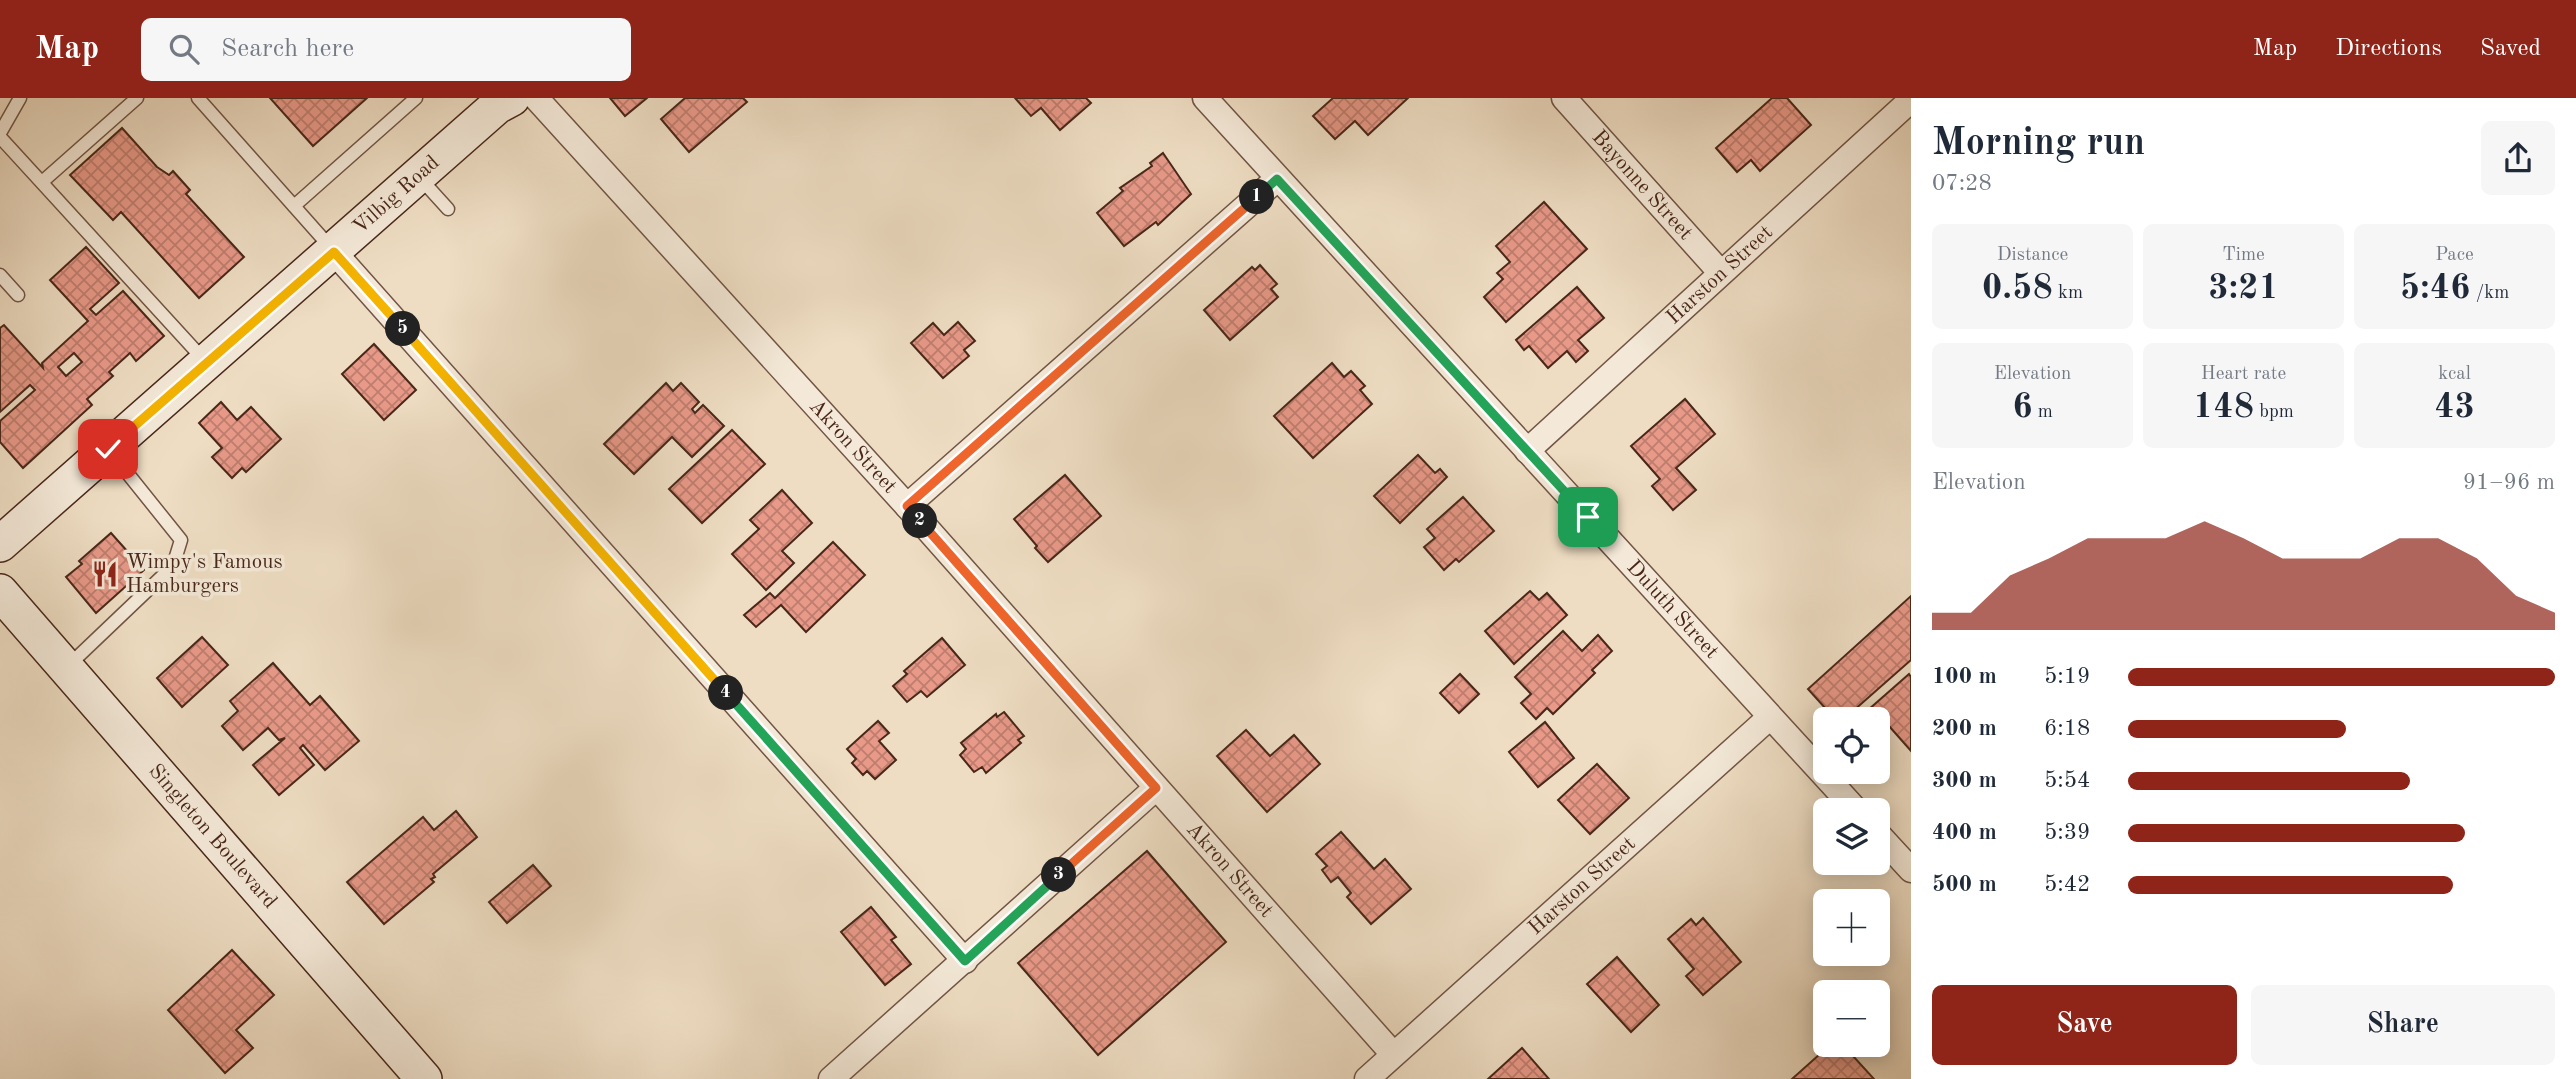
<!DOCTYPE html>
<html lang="en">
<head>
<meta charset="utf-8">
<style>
  body { margin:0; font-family:"Old Standard TT",serif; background:#f6f6f7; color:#1f2937; height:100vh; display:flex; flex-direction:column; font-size:26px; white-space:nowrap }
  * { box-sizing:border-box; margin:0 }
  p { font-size:23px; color:#747a83 }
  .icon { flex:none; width:38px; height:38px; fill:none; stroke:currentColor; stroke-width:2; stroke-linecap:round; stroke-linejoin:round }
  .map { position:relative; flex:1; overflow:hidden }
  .side { display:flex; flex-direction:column; background:#fff; width:665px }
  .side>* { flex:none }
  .tools { position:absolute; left:1813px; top:609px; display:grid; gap:14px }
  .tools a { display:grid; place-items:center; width:77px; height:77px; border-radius:10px; background:#fff; box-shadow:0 4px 18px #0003; font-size:35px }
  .pin { position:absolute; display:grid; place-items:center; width:60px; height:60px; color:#fff; margin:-30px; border-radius:14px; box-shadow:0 4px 10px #0006 }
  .km { position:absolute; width:35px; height:35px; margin:-18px; border-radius:50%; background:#222; color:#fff; font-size:19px; line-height:35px; text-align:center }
  .round { display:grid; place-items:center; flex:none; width:74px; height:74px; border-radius:10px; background:#f6f6f7 }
  .headline { display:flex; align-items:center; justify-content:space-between; height:119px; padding:0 21px }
  h1 { font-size:38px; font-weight:700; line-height:52px }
  .stats { display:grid; grid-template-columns:repeat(3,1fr); gap:10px; height:119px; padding:7px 21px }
  .stats div { display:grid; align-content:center; border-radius:10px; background:#f6f6f7; text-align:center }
  .stats b { font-size:35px; font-weight:700 }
  .stats small { font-size:19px; font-weight:400 }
  .stats p { font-size:19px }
  .chart { height:196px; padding:14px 21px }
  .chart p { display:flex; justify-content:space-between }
  .chart svg { width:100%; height:126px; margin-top:7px; fill:#8f2418; opacity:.7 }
  .primary-button { display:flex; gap:14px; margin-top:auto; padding:14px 21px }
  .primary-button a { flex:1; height:80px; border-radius:10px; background:#8f2418; color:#fff; font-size:28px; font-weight:700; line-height:80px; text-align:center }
  .primary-button a+a { background:#f6f6f7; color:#1f2937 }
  ul { padding:0 21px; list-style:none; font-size:23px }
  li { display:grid; grid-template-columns:112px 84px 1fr; align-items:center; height:52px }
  li i { height:18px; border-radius:9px; background:#8f2418 }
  header { display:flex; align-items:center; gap:42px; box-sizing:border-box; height:98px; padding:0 35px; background:#8f2418; color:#fff }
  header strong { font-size:33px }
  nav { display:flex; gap:38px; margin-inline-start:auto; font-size:24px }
  .search { width:490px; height:63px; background:#f6f6f7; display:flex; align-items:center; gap:18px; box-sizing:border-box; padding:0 24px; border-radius:10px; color:#747a83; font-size:26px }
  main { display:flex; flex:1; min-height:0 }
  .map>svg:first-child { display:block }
  .building { fill:url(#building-cross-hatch); stroke:#492719; stroke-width:2; fill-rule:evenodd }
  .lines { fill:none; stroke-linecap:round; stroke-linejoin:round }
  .lane-casing { stroke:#725444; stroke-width:15 }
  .street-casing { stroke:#725444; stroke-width:27 }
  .secondary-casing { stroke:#492719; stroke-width:38 }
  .lane { stroke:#f4e9d8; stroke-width:12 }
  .street { stroke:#f4e9d8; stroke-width:24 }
  .secondary { stroke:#f4e9d8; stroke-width:35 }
  .split-1-casing { stroke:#fff; stroke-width:14 }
  .split-2-casing { stroke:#fff; stroke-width:14 }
  .split-3-casing { stroke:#fff; stroke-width:14 }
  .split-4-casing { stroke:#fff; stroke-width:14 }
  .split-5-casing { stroke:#fff; stroke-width:14 }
  .split-6-casing { stroke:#fff; stroke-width:14 }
  .split-1 { stroke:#22a559; stroke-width:9 }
  .split-2 { stroke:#f0652b; stroke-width:9 }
  .split-3 { stroke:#f0652b; stroke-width:9 }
  .split-4 { stroke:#22a559; stroke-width:9 }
  .split-5 { stroke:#f5b400; stroke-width:9 }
  .split-6 { stroke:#f5b400; stroke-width:9 }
  .labels { text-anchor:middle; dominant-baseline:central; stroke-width:7; stroke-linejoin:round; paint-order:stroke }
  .street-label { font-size:21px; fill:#492719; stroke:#f4e9d8 }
  .poi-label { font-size:21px; fill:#492719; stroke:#f4e9d8; text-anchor:start }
</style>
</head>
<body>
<header>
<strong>Map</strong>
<div class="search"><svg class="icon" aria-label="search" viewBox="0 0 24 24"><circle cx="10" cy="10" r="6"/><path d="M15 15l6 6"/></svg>Search here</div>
<nav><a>Map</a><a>Directions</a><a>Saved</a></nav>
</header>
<main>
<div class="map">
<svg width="1911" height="981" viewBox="0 0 1911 981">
  <defs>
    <pattern id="building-cross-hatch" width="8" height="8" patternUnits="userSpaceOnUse" patternTransform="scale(1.75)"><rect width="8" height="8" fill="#e89988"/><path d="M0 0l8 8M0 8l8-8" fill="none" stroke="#be7d6e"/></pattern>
  </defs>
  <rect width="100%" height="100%" fill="#eeddc3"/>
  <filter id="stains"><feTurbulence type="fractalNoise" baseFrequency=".00286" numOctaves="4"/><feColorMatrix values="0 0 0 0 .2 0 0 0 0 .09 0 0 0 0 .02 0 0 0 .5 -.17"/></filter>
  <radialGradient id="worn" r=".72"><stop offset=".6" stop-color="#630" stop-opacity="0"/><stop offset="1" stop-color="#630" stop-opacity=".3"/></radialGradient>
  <g class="building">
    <path d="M270 0H367L313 48Z"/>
    <path d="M610 0H647L625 18Z"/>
    <path d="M685 0H743L747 4 689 54 661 21Z"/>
    <path d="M1015 0H1086L1091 5 1060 32 1041 10 1031 18Z"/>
    <path d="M1333 0H1408L1368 37 1355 23 1335 41 1313 18Z"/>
    <path d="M1772 0H1787L1811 27 1760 73 1751 62 1737 74 1716 50Z"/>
    <path d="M122 30 157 69 169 77 173 73 190 92 186 96 244 159 199 200 121 114 113 122 70 77Z"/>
    <path d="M1163 55 1191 96 1158 127 1156 124 1124 148 1097 115 1123 93 1120 90 1152 68 1150 65Z"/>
    <path d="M1544 104 1587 151 1506 224 1484 199 1503 181 1497 175 1510 164 1496 148Z"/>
    <path d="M86 149 119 185 90 211 96 217 123 193 164 238 136 263 130 255 109 274 113 278 87 301 92 307 23 370 0 344V323L35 292 30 287 0 314V230L4 227 43 270 42 265 88 223 50 182ZM74 255 82 264 66 278 58 269Z"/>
    <path d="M1260 167 1277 186 1271 191 1278 199 1230 242 1204 212 1252 169 1255 172Z"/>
    <path d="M1577 189 1604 220 1578 242 1588 253 1576 264 1567 253 1548 270 1529 248 1524 252 1516 242Z"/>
    <path d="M958 224 975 243 964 252 969 258 943 280 911 245 933 225 944 237Z"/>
    <path d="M374 246 416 292 384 322 342 276Z"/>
    <path d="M1332 265 1344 279 1351 273 1365 288 1360 292 1372 306 1313 360 1274 318Z"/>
    <path d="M666 285 673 293 681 285 699 304 692 311 695 315 703 307 724 328 692 359 672 339 634 376 604 346Z"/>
    <path d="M1685 301 1715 336 1676 370 1696 392 1673 412 1652 388 1660 381 1631 348Z"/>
    <path d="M221 304 237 322 251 309 281 341 246 374 242 370 232 380 212 359 222 350 199 325Z"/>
    <path d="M732 332 765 366 702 425 669 391Z"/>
    <path d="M1418 357 1435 375 1440 371 1447 379 1400 425 1374 398Z"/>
    <path d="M1065 377 1101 418 1048 464 1035 450 1037 448 1014 421Z"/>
    <path d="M782 392 812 425 782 453 794 465 766 492 732 456 759 431 750 422Z"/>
    <path d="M1463 399 1494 433 1459 464 1456 461 1444 472 1424 449 1435 440 1427 431Z"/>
    <path d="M111 435 144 472 96 515 66 479 82 466 79 463Z"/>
    <path d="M833 444 865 477 806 534 781 507 756 529 744 517 770 495 775 500Z"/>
    <path d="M1530 493 1539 502 1547 495 1567 517 1514 566 1485 533Z"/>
    <path d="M1911 498V562L1844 621H1835L1808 591Z"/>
    <path d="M1563 533 1582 553 1598 537 1612 553 1592 572 1595 575 1553 616 1547 610 1536 621 1521 605 1531 596 1515 579Z"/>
    <path d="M202 539 228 567 182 609 157 580Z"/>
    <path d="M942 540 965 567 927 599 921 593 907 604 893 588 907 576 904 573Z"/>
    <path d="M273 565 310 607 320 598 359 643 325 672 303 647 300 650 314 667 279 697 253 667 285 640 279 642 268 630 243 652 222 628 238 613 230 603Z"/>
    <path d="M1460 576 1479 596 1459 615 1440 595Z"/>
    <path d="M1909 576 1911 579V653L1889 628 1878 638V621L1859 620Z"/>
    <path d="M1004 614 1024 638 1018 642 1021 645 986 675 982 669 974 674 960 657 966 651 961 645 996 616 997 619Z"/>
    <path d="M878 623 889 635 879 643 896 662 875 681 867 673 863 677 852 665 856 661 847 651Z"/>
    <path d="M1545 624 1574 660 1538 689 1509 654Z"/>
    <path d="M1246 632 1270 658 1294 637 1320 666 1267 714 1217 658Z"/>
    <path d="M1597 666 1629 700 1590 736 1558 702Z"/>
    <path d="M456 713 477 739 433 776 435 779 431 781 434 784 384 826 347 784 423 719 434 732Z"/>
    <path d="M1341 734 1374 771 1385 761 1411 791 1371 826 1347 799 1351 795 1338 779 1331 784 1322 772 1327 768 1316 756Z"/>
    <path d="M1147 753 1226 844 1098 957 1018 865Z"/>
    <path d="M533 767 551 788 507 825 489 804Z"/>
    <path d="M871 809 896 839 891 842 911 866 885 887 841 834Z"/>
    <path d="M1703 820 1741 864 1703 897 1686 878 1694 871 1668 841 1691 821 1696 827Z"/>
    <path d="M232 852 274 897 236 932 253 950 225 975 168 912Z"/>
    <path d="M1617 859 1659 907 1631 934 1587 886Z"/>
    <path d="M1830 947H1843L1874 981H1792Z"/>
    <path d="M1522 950 1549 981H1488Z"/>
  </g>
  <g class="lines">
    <g class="lane-casing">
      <g id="lane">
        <path d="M198 0 332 151"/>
        <path d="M0 35 20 0"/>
        <path d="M0 39 205 263"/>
        <path d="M419 79 448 111"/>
        <path d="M42 84 137 0"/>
        <path d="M294 108 416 0"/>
        <path d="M0 177 18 197"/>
        <path d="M67 569 173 468 181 442 108 351"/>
      </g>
    </g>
    <g class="street-casing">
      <g id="street">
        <path id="s1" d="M536 0 907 408 1393 956"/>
        <path id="s2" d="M1205 0 1856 712"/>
        <path id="s3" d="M1564 0 1720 174"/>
        <path d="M334 154 965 863"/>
        <path id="s4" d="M1527 353 1911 2"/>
        <path d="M907 408 1277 81"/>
        <path d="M1878 736 1911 772"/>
        <path d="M831 981 1156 690"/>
        <path id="s5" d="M1367 981 1770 619"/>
      </g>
    </g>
    <g class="secondary-casing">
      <g id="secondary">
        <path id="s6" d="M0 446 497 8 512 0"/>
        <path id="s7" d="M0 494 424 981"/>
      </g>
    </g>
    <use href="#lane" class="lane"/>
    <use href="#street" class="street"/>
    <use href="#secondary" class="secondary"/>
  </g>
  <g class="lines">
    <g class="split-1-casing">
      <path id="split-1" d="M1257 99 1277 81 1588 419"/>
    </g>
    <g class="split-2-casing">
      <path id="split-2" d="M920 423 907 408 1257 99"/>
    </g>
    <g class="split-3-casing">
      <path id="split-3" d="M920 423 1156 690 1059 777"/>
    </g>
    <g class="split-4-casing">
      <path id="split-4" d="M726 595 965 863 1059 777"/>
    </g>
    <g class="split-5-casing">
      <path id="split-5" d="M403 231 726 595"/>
    </g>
    <g class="split-6-casing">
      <path id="split-6" d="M108 351 334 154 403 231"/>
    </g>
    <use href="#split-1" class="split-1"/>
    <use href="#split-2" class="split-2"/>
    <use href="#split-3" class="split-3"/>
    <use href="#split-4" class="split-4"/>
    <use href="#split-5" class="split-5"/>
    <use href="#split-6" class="split-6"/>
  </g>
  <defs>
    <g id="restaurant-bare" transform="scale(2.1)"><path d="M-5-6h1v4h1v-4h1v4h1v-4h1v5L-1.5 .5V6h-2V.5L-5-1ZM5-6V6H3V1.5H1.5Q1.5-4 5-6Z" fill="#8f2418" stroke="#f4e9d8" stroke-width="2.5" paint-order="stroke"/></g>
  </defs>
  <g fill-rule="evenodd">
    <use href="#restaurant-bare" x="105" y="476"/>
  </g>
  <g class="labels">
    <g class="street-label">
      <text stroke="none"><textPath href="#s3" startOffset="117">Bayonne Street</textPath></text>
      <text stroke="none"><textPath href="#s6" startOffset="528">Vilbig Road</textPath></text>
      <text stroke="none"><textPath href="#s4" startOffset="261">Harston Street</textPath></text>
      <text stroke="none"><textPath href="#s1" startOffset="471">Akron Street</textPath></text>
      <text stroke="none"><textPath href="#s2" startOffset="693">Duluth Street</textPath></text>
      <text stroke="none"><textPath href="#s7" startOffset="324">Singleton Boulevard</textPath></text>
      <text stroke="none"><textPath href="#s1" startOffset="1038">Akron Street</textPath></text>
      <text stroke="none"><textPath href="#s5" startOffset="289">Harston Street</textPath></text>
    </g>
    <g class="poi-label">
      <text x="126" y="464">Wimpy's Famous<tspan x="126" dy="24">Hamburgers</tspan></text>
    </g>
  </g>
  <rect width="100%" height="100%" filter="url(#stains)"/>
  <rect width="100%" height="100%" fill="url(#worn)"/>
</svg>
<div class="tools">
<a><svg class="icon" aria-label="locate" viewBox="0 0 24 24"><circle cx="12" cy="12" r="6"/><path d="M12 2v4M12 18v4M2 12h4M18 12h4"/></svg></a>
<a><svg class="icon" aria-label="layers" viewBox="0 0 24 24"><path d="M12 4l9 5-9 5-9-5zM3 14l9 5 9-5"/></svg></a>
<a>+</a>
<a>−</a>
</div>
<div class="pin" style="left:1588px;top:419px;background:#1e9e55"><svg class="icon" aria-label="arrive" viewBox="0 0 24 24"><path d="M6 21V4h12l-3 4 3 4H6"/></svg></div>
<div class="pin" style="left:108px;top:351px;background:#d93025"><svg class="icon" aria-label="check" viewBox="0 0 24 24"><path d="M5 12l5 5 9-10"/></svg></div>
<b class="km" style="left:1257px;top:99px">1</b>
<b class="km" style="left:920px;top:423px">2</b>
<b class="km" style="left:1059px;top:777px">3</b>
<b class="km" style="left:726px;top:595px">4</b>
<b class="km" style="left:403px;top:231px">5</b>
</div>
<section class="side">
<div class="headline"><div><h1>Morning run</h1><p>07:28</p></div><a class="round"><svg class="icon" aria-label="share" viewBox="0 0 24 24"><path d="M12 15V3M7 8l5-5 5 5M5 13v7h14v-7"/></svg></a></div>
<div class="stats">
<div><p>Distance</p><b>0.58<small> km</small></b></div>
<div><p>Time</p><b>3:21</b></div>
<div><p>Pace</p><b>5:46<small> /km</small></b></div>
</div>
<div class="stats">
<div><p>Elevation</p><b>6<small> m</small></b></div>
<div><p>Heart rate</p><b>148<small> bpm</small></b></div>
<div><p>kcal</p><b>43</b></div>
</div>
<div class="chart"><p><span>Elevation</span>91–96 m</p>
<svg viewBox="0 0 160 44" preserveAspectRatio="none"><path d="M0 44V38L10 38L20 25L30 19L40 12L50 12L60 12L70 6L80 12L90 19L100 19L110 19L120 12L130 12L140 19L150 32L160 38V44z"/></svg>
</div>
<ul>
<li><b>100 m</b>5:19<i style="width:100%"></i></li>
<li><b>200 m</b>6:18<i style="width:51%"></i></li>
<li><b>300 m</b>5:54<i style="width:66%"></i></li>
<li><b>400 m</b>5:39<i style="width:79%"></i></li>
<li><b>500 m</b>5:42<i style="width:76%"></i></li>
</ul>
<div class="primary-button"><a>Save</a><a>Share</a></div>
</section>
</main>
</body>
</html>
